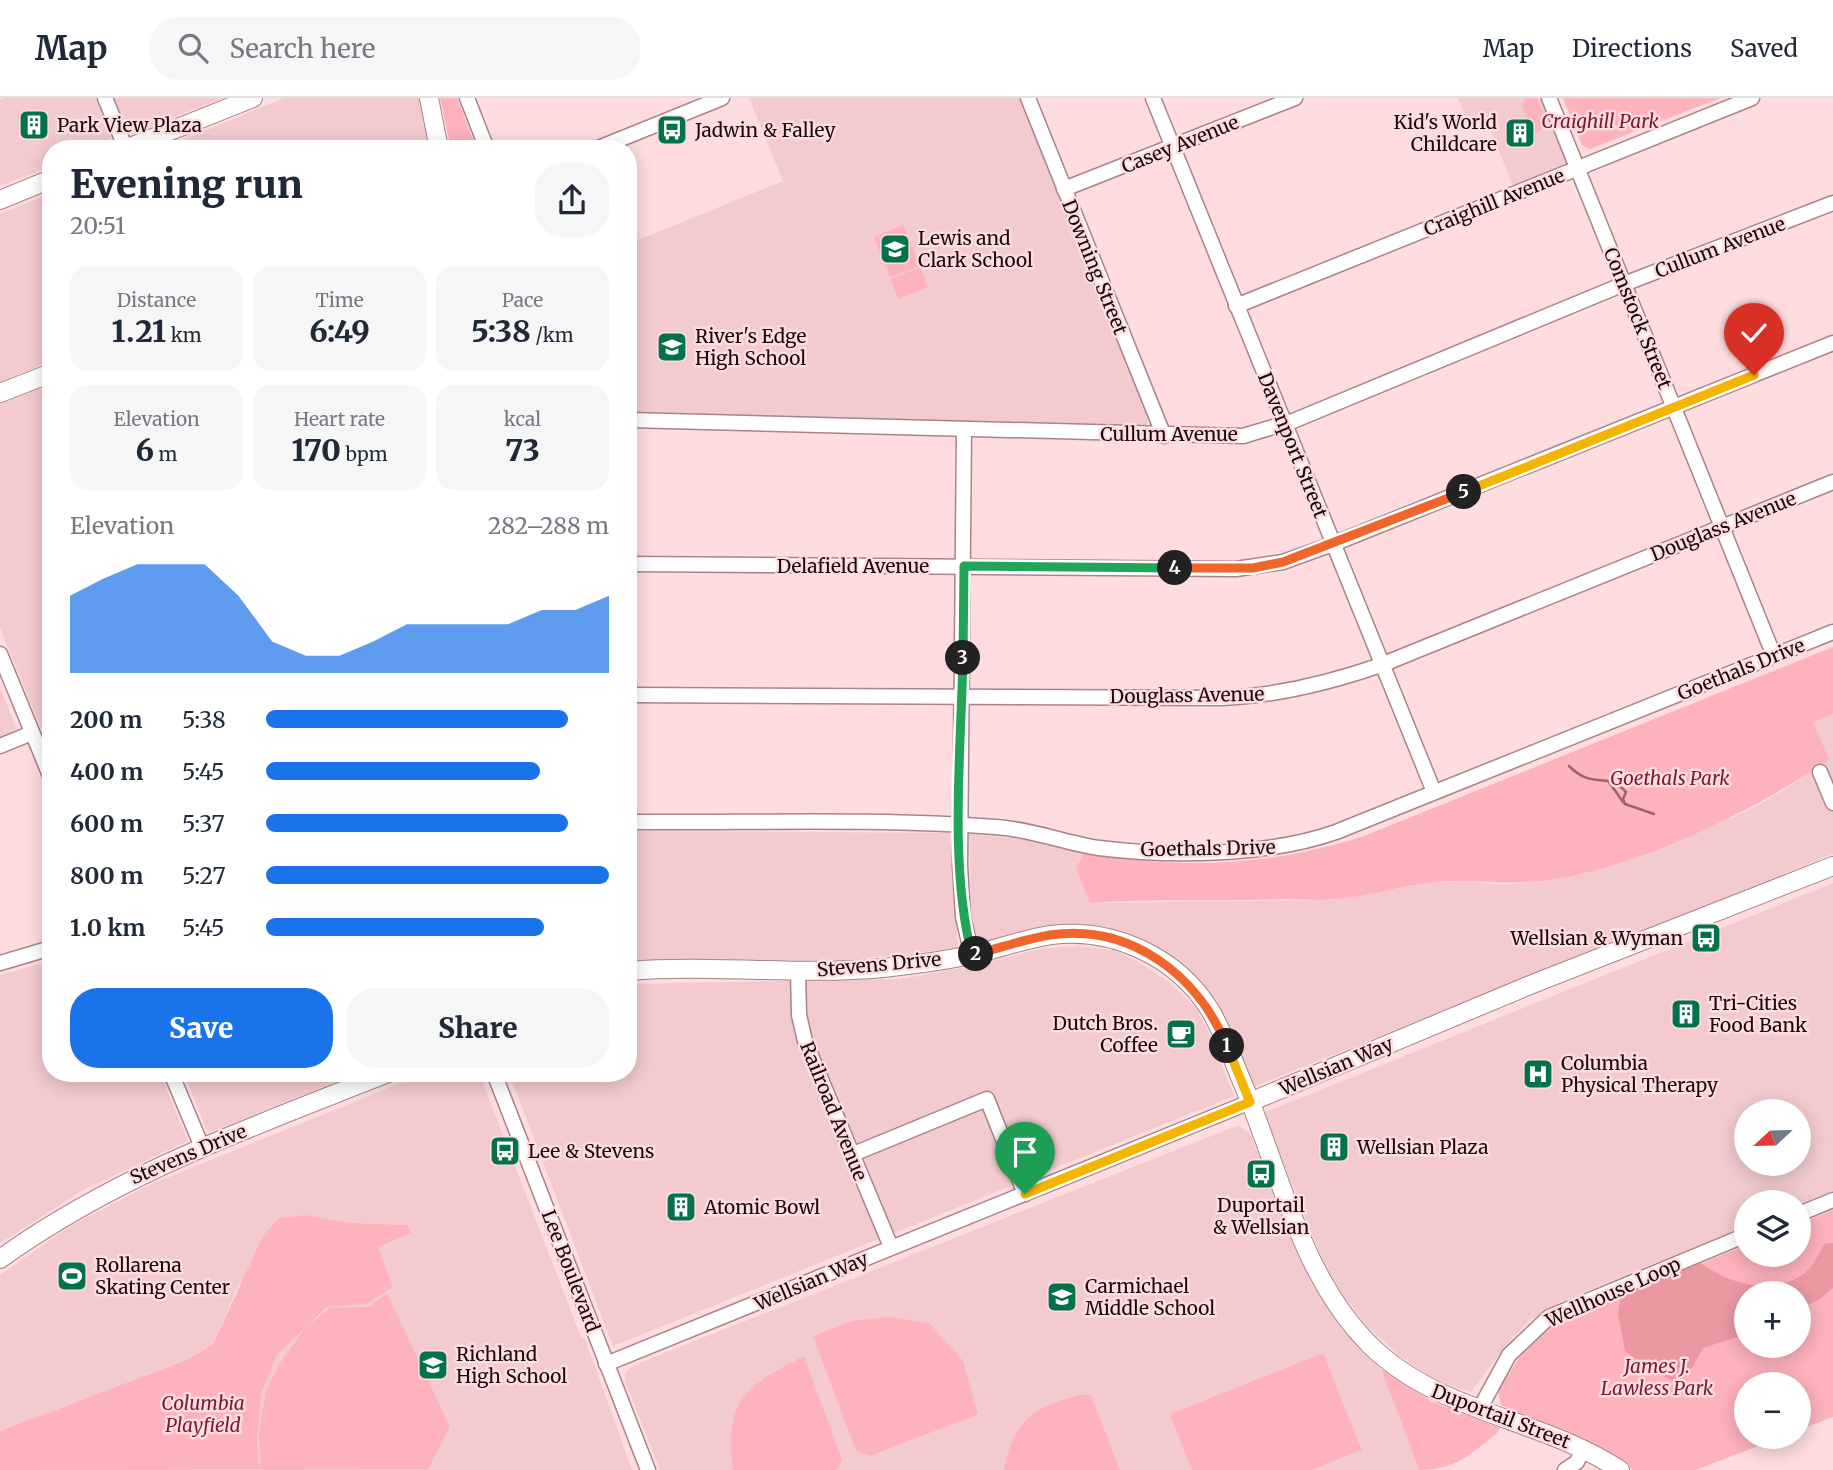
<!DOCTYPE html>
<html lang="en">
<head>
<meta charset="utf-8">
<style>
  body { margin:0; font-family:Merriweather,serif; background:#f6f6f7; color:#1f2937; height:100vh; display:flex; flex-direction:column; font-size:26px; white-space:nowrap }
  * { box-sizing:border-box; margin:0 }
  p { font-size:23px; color:#747a83 }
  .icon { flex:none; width:38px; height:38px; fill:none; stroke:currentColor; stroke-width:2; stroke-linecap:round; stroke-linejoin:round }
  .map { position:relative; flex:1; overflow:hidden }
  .sheet { position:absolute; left:42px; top:42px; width:595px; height:942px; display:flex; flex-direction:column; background:#fff; border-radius:28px; box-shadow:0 4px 18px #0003 }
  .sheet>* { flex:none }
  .needle { width:46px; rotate:248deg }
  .tools { position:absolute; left:1734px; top:1001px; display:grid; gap:14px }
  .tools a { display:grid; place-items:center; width:77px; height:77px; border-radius:50%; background:#fff; box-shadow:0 4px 18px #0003; font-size:35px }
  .pin { position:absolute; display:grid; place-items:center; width:60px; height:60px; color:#fff; margin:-72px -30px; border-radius:50% 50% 50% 0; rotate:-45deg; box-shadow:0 0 7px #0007 }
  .pin .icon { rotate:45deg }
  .km { position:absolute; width:35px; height:35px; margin:-18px; border-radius:50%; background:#222; color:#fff; font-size:19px; line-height:35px; text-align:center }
  .round { display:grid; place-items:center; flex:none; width:74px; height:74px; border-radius:28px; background:#f6f6f7 }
  .overview { display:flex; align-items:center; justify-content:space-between; height:119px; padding:0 28px }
  h1 { font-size:38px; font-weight:800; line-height:52px }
  .metrics { display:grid; grid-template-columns:repeat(3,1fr); gap:10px; height:119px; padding:7px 28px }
  .metrics div { display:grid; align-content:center; border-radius:18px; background:#f6f6f7; text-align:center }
  .metrics b { font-size:30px; font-weight:800 }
  .metrics small { font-size:19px; font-weight:400 }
  .metrics p { font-size:19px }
  .chart { height:196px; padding:14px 28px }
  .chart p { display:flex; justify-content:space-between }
  .chart svg { width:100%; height:126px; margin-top:7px; fill:#1a73e8; opacity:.7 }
  .primary-button { display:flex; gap:14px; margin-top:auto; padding:14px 28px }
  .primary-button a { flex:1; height:80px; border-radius:28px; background:#1a73e8; color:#fff; font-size:28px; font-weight:800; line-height:80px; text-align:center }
  .primary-button a+a { background:#f6f6f7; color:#1f2937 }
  ul { padding:0 28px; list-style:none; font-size:23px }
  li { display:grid; grid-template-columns:112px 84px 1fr; align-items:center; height:52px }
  li i { height:18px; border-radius:9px; background:#1a73e8 }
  header { display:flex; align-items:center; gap:42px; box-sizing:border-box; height:98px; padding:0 35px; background:#fff; border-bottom:2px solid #e0e1e3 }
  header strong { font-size:33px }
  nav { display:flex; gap:38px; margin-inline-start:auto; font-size:24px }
  .search { width:490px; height:63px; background:#f6f6f7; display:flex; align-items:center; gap:18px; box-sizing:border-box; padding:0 24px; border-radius:28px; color:#747a83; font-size:26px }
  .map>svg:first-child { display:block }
  .built { fill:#f3cbcf; fill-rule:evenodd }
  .green { fill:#fdb2bc; fill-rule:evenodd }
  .forest { fill:#eb98a3 }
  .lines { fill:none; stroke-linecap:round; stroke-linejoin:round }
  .stream { stroke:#9f626a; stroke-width:2.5 }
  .minor-casing { stroke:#a98387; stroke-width:17 }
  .major-casing { stroke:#a98387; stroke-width:20 }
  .minor { stroke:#fff; stroke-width:14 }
  .major { stroke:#fff; stroke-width:18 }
  .split-1-casing { stroke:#fff; stroke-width:14 }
  .split-2-casing { stroke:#fff; stroke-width:14 }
  .split-3-casing { stroke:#fff; stroke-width:14 }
  .split-4-casing { stroke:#fff; stroke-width:14 }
  .split-5-casing { stroke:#fff; stroke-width:14 }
  .split-6-casing { stroke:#fff; stroke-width:14 }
  .split-1 { stroke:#f5b400; stroke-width:9 }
  .split-2 { stroke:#f0652b; stroke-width:9 }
  .split-3 { stroke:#22a559; stroke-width:9 }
  .split-4 { stroke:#22a559; stroke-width:9 }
  .split-5 { stroke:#f0652b; stroke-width:9 }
  .split-6 { stroke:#f5b400; stroke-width:9 }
  .labels { text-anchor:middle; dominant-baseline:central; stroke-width:5; stroke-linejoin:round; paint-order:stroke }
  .park-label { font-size:19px; font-style:italic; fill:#791832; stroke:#fedcdf }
  .poi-label { font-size:19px; fill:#17090b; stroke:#fedcdf; text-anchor:start }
  .street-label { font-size:19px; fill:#17090b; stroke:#fedcdf }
</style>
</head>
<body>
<header>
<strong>Map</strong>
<div class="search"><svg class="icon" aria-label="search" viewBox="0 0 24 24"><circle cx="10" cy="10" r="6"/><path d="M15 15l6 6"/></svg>Search here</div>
<nav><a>Map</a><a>Directions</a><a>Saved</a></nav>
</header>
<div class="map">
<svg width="1833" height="1372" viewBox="0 0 1833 1372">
  <rect width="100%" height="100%" fill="#fedcdf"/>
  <g class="built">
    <path d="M4 0H100L112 38 106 46 93 51H51V68L0 88V2Z"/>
    <path d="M111 0H223L135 34 122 27Z"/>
    <path d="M284 0H419L431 51H161Z"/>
    <path d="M749 0H1020L1146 315 1148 322 1145 331 628 314V146L783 83Z"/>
    <path d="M1458 0H1542L1569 68 1513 88 1484 16 1467 23Z"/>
    <path d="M51 95V263L0 284V116Z"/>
    <path d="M51 285V654L0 530V305Z"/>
    <path d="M0 589 17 632 0 639Z"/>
    <path d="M1833 616V756L1253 989 1229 928 1205 890 1178 863 1146 843 1110 830 1078 826 1042 829 976 846 972 830 969 736 1032 742 1084 755 1079 762 1091 805 1332 802 1428 785 1463 783 1504 787 1551 782 1630 761 1691 738 1753 710 1793 686 1829 662 1814 624Z"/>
    <path d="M628 733 950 735 958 850 850 862 628 864Z"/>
    <path d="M1833 785V1093L1799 1106 1746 1104V1128L1560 1204 1530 1222 1508 1244 1471 1294 1437 1283 1400 1258 1368 1229 1338 1190 1321 1158 1263 1015ZM1746 1013H1799V1066H1746Z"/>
    <path d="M1080 848 1114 852 1140 865 1169 884 1194 908 1209 934 1234 998 613 1248 509 975H628V886L901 881 977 867 1044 850Z"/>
    <path d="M51 863V975H160L188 1043 85 1091 0 1145V877Z"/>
    <path d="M184 975H357L208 1035Z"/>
    <path d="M425 975H479L581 1239 585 1241 632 1372H263L259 1366 257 1346 261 1296 277 1257 328 1209 365 1206 378 1149 407 1127 353 1125 306 1117 239 1186 213 1246 189 1261 0 1333V1177L69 1129 147 1088Z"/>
    <path d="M1239 1027 1250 1036 1313 1188 1341 1230 1381 1271 1419 1372H660L625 1283V1276L632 1268Z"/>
  </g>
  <g class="green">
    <path d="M440 0H457L477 51H451Z"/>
    <path d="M1526 0H1537L1549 29 1533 35 1522 8Z"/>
    <path d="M1563 0H1720L1590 51 1582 47Z"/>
    <path d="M903 127 920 168 890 179 874 139Z"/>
    <path d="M920 169 928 189 898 201 891 181Z"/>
    <path d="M1833 549V616L1814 624 1829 662C1751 714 1643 768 1549 782 1508 788 1468 780 1428 785 1396 789 1366 799 1334 801 1318 803 1302 801 1286 801 1221 804 1155 800 1090 805L1076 770 1084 755C1180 772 1271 768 1364 738Z"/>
    <path d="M1833 1112V1319L1799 1332V1286H1746V1339H1781L1696 1372H1633L1599 1350 1501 1307 1498 1292 1525 1251 1554 1227 1746 1147V1157H1799V1126ZM1746 1195H1799V1248H1746Z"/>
    <path d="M306 1117 353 1125 407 1127 411 1135 378 1149 393 1189 366 1206 327 1209 277 1257 261 1296 257 1346 259 1366 261 1367 259 1335 266 1293 280 1265 306 1229 330 1210 369 1209 387 1195 450 1329 428 1371 0 1372V1333L189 1261 213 1246 263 1138 279 1120Z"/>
    <path d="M891 1219 929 1225 963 1263 978 1316 870 1358 856 1353 813 1238 852 1223Z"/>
    <path d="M1323 1255 1362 1352 1311 1372H1192L1170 1316Z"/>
    <path d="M804 1258 842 1362 837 1372H733C724 1302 745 1288 804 1258Z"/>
    <path d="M1381 1271 1431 1303 1500 1330 1497 1335C1469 1357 1456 1372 1419 1372Z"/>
    <path d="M1080 1297H1091L1120 1372H1004C1012 1324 1034 1308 1080 1297Z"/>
  </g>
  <path class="forest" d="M1833 1145V1190L1820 1201 1799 1211V1195H1746V1236L1703 1250 1688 1277 1673 1283 1648 1270 1625 1253 1618 1216 1621 1197 1701 1165C1730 1187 1780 1201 1810 1170 1815 1164 1820 1153 1824 1146Z"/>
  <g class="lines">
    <g class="stream">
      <path d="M1569 668C1594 693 1606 672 1626 694L1623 701 1625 706 1654 716"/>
      <path d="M1609 684 1623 704"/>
    </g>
    <g class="minor-casing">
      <g id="minor">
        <path d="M105 0 126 51"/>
        <path d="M467 0 487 51"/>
        <path d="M1028 0 1164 338"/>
        <path d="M1153 0 1434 694"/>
        <path d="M1549 0 1774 558"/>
        <path d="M596 51 722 0"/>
        <path d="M1064 91 1295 0"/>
        <path d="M1236 208 1752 0"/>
        <path d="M628 322 1243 338 1293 323 1624 186 1833 105"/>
        <path d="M964 332 960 767 963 819 972 857"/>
        <path d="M628 466 1236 471 1283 464 1333 446 1833 245"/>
        <path d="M0 556 51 680"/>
        <path d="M628 597 1221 600C1277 598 1329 585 1381 567L1833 384"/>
        <path d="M0 648 32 635"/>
        <path d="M1820 674 1833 705"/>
        <path d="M628 724C750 725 874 720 995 729 1031 731 1064 745 1099 750 1171 759 1268 758 1336 734L1833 534"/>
        <path d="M0 865 51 850"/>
        <path d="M798 872 799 917 805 943 891 1149"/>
        <path d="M171 975 202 1049"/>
        <path d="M494 975 648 1372"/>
        <path d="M851 1057 987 1001 1025 1096"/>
        <path d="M1799 1116 1833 1102"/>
        <path d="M606 1266 1250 1004"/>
        <path d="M1479 1312 1509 1257 1549 1219 1746 1137"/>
        <path d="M1565 1372 1577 1364 1583 1350"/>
      </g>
    </g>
    <g class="major-casing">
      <g id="major">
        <path d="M429 0 439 51"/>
        <path d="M125 51 253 0"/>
        <path d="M0 102 51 81"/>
        <path d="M0 295 51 275"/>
        <path d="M628 873C713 866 798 878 883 870 912 867 942 863 971 857 998 851 1024 841 1051 837 1113 829 1177 859 1210 912 1225 937 1234 966 1246 993 1281 1079 1303 1181 1371 1248 1441 1316 1541 1320 1620 1372"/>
        <path d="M1250 1004 1530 887 1833 768"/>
        <path d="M0 1161C120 1075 252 1029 388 975"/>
      </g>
    </g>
    <use href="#minor" class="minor"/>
    <use href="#major" class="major"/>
  </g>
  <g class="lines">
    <g class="split-1-casing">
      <path id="split-1" d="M1025 1096 1250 1004 1227 948"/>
    </g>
    <g class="split-2-casing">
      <path id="split-2" d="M976 856C1000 850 1025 841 1050 837 1130 825 1198 877 1227 948"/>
    </g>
    <g class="split-3-casing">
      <path id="split-3" d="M963 560C961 651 949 769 972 857L976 856"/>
    </g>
    <g class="split-4-casing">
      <path id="split-4" d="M963 560 964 468 1175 470"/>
    </g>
    <g class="split-5-casing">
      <path id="split-5" d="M1175 470H1253L1283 464 1464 394"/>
    </g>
    <g class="split-6-casing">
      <path id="split-6" d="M1464 394 1754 277"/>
    </g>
    <use href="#split-1" class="split-1"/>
    <use href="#split-2" class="split-2"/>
    <use href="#split-3" class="split-3"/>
    <use href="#split-4" class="split-4"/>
    <use href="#split-5" class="split-5"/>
    <use href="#split-6" class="split-6"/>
  </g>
  <defs>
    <g id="building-square" transform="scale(1.575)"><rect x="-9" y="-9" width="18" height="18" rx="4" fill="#03724b" stroke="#fedcdf"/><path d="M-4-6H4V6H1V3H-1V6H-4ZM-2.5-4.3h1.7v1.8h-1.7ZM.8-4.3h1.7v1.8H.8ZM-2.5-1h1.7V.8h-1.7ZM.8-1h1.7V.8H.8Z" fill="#fff"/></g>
    <g id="bus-square" transform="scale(1.575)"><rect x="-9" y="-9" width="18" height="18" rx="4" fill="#03724b" stroke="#fedcdf"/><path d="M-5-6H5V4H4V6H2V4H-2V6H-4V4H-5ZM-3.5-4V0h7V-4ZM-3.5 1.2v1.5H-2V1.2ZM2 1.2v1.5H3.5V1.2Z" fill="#fff"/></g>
    <g id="school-square" transform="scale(1.575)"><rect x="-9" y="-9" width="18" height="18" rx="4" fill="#03724b" stroke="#fedcdf"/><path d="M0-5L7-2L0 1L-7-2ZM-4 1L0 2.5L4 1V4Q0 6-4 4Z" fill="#fff"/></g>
    <g id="cafe-square" transform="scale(1.575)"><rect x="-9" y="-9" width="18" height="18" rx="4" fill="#03724b" stroke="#fedcdf"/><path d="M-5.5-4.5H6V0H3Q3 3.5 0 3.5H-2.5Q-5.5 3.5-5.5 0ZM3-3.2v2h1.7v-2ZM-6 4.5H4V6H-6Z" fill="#fff"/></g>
    <g id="hospital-square" transform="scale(1.575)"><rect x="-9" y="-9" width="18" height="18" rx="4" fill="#03724b" stroke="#fedcdf"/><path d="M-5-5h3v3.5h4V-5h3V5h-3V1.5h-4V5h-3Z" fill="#fff"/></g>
    <g id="stadium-square" transform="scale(1.575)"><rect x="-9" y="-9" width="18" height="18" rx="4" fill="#03724b" stroke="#fedcdf"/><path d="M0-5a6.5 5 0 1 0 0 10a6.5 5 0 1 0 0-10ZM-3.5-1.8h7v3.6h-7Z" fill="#fff"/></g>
  </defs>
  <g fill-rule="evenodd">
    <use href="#building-square" x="34" y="27"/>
    <use href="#bus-square" x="672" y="32"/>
    <use href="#building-square" x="1520" y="35"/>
    <use href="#school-square" x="895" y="151"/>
    <use href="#school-square" x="672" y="249"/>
    <use href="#bus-square" x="1706" y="840"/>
    <use href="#building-square" x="1686" y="916"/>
    <use href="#cafe-square" x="1181" y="936"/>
    <use href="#hospital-square" x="1538" y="976"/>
    <use href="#building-square" x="1334" y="1049"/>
    <use href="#bus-square" x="505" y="1053"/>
    <use href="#bus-square" x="1261" y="1076"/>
    <use href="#building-square" x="681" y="1109"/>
    <use href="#stadium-square" x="72" y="1178"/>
    <use href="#school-square" x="1062" y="1199"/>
    <use href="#school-square" x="433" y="1267"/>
  </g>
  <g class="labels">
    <g class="park-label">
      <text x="1600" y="23">Craighill Park</text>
      <text x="1670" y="680">Goethals Park</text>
      <text x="1657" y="1268">James J.<tspan x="1657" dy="22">Lawless Park</tspan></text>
      <text x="203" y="1305">Columbia<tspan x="203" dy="22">Playfield</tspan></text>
    </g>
    <g class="poi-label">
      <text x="1497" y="24" text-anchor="end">Kid's World<tspan x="1497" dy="22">Childcare</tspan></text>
      <text x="57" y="27">Park View Plaza</text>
      <text x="695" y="32">Jadwin &amp; Falley</text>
      <text x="918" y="140">Lewis and<tspan x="918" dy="22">Clark School</tspan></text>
      <text x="695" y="238">River's Edge<tspan x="695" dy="22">High School</tspan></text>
      <text x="1683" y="840" text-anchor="end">Wellsian &amp; Wyman</text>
      <text x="1709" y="905">Tri-Cities<tspan x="1709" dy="22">Food Bank</tspan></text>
      <text x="1158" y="925" text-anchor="end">Dutch Bros.<tspan x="1158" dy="22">Coffee</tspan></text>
      <text x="1561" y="965">Columbia<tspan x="1561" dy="22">Physical Therapy</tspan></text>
      <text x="1357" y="1049">Wellsian Plaza</text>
      <text x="528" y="1053">Lee &amp; Stevens</text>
      <text x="1261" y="1107" text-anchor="middle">Duportail<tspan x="1261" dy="22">&amp; Wellsian</tspan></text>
      <text x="704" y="1109">Atomic Bowl</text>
      <text x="95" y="1167">Rollarena<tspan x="95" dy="22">Skating Center</tspan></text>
      <text x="1085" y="1188">Carmichael<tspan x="1085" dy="22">Middle School</tspan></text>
      <text x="456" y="1256">Richland<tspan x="456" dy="22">High School</tspan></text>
    </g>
    <g class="street-label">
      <text transform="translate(1180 46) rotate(-22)">Casey Avenue</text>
      <text transform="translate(1494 104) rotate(-22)">Craighill Avenue</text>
      <text transform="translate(1720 149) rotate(-21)">Cullum Avenue</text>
      <text transform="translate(1095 169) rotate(68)">Downing Street</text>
      <text transform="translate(1638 220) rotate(68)">Comstock Street</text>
      <text x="1169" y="336">Cullum Avenue</text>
      <text transform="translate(1293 347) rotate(68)">Davenport Street</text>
      <text transform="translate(1723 428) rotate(-22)">Douglass Avenue</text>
      <text x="853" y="468">Delafield Avenue</text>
      <text transform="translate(1741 571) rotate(-22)">Goethals Drive</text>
      <text transform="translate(1187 597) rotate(-1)">Douglass Avenue</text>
      <text transform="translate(1208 750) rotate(-1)">Goethals Drive</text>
      <text transform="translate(879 866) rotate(-5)">Stevens Drive</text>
      <text transform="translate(1336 968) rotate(-23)">Wellsian Way</text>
      <text transform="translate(834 1013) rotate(68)">Railroad Avenue</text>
      <text transform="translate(188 1056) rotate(-23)">Stevens Drive</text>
      <text transform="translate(571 1173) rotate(69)">Lee Boulevard</text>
      <text transform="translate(811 1183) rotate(-23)">Wellsian Way</text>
      <text transform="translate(1613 1194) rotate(-24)">Wellhouse Loop</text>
      <text transform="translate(1501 1318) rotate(21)">Duportail Street</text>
    </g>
  </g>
</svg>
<div class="tools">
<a><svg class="needle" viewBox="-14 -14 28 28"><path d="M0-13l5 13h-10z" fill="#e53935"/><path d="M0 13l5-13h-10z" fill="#747a83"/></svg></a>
<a><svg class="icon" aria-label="layers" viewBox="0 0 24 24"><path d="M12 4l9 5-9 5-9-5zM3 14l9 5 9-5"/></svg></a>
<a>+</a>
<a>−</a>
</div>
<div class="pin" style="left:1025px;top:1096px;background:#1e9e55"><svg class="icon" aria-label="arrive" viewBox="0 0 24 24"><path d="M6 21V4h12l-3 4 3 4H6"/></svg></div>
<div class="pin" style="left:1754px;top:277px;background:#d93025"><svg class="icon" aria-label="check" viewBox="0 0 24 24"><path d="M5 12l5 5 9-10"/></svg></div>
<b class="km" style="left:1227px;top:948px">1</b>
<b class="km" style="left:976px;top:856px">2</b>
<b class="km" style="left:963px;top:560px">3</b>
<b class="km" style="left:1175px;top:470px">4</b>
<b class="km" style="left:1464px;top:394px">5</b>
<section class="sheet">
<div class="overview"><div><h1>Evening run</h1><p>20:51</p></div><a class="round"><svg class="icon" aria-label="share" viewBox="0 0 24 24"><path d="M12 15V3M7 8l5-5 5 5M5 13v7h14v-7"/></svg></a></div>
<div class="metrics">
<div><p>Distance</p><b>1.21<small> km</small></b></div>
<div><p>Time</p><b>6:49</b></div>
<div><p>Pace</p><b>5:38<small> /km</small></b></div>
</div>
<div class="metrics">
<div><p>Elevation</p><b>6<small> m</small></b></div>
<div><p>Heart rate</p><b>170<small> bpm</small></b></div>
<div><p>kcal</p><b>73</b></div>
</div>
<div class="chart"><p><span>Elevation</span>282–288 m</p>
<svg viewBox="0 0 160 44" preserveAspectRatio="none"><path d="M0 44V17L10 11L20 6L30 6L40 6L50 17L60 33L70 38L80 38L90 33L100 27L110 27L120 27L130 27L140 22L150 22L160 17V44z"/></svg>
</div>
<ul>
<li><b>200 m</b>5:38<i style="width:88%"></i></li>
<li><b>400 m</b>5:45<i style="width:80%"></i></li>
<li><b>600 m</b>5:37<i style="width:88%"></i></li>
<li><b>800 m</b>5:27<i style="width:100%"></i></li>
<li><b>1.0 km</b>5:45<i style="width:81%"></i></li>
</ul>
<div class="primary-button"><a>Save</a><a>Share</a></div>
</section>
</div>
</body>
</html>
